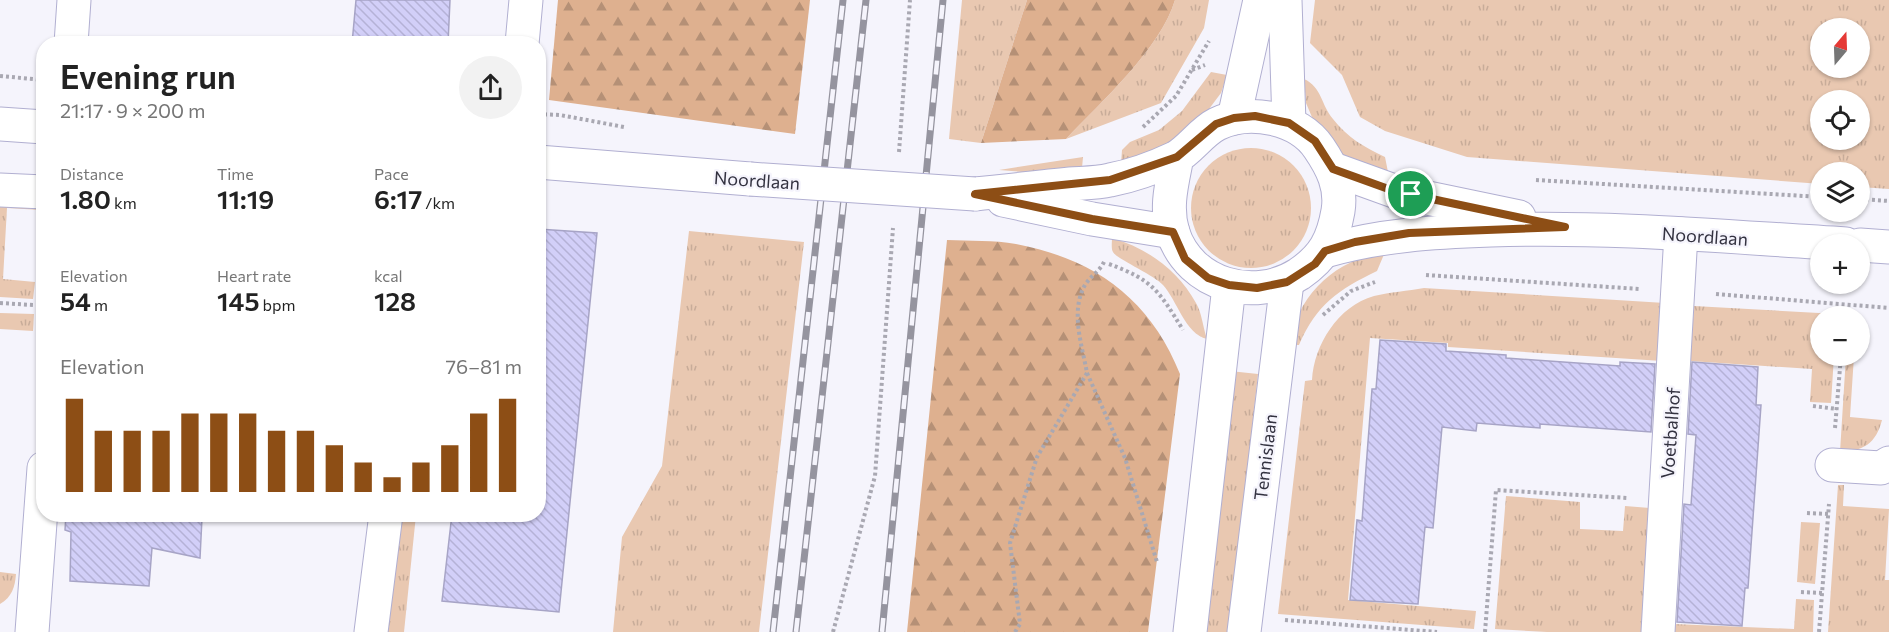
<!DOCTYPE html>
<html lang="en">
<head>
<meta charset="utf-8">
<style>
  body { margin:0; font-family:Commissioner,sans-serif; background:#f2f2f2; color:#222; height:100vh; display:flex; flex-direction:column; font-size:22px; white-space:nowrap }
  * { box-sizing:border-box; margin:0 }
  p { font-size:20px; color:#767676 }
  .icon { flex:none; width:33px; height:33px; fill:none; stroke:currentColor; stroke-width:2; stroke-linecap:round; stroke-linejoin:round }
  .map { position:relative; flex:1; overflow:hidden }
  .panel { position:absolute; left:36px; top:36px; width:510px; height:486px; display:flex; flex-direction:column; background:#fff; border-radius:24px; box-shadow:0 2px 4px #0004 }
  .panel>* { flex:none }
  .needle { width:39px; rotate:19deg }
  .buttons { position:absolute; left:1810px; top:18px; display:grid; gap:12px }
  .buttons a { display:grid; place-items:center; width:60px; height:60px; border-radius:50%; background:#fff; box-shadow:0 2px 4px #0004; font-size:30px }
  .pin { position:absolute; display:grid; place-items:center; width:51px; height:51px; color:#fff; margin:-26px; border:3px solid #fff; border-radius:50%; box-shadow:0 2px 6px #0007 }
  .round { display:grid; place-items:center; flex:none; width:63px; height:63px; border-radius:32px; background:#f2f2f2 }
  .overview { display:flex; align-items:center; justify-content:space-between; height:102px; padding:0 24px }
  h1 { font-size:33px; font-weight:600; line-height:45px }
  .figures { display:grid; grid-template-columns:repeat(3,1fr); gap:9px; height:102px; padding:6px 24px }
  .figures div { display:grid; align-content:center }
  .figures b { font-size:26px; font-weight:600 }
  .figures small { font-size:16px; font-weight:400 }
  .figures p { font-size:16px }
  .chart { height:168px; padding:12px 24px }
  .chart p { display:flex; justify-content:space-between }
  .chart svg { width:100%; height:108px; margin-top:6px; stroke:#8d4e15; stroke-width:6 }
  .map>svg:first-child { display:block }
  .grass { fill:url(#grass-tufts); fill-rule:evenodd }
  .forest { fill:url(#forest-firs) }
  .building { fill:url(#building-back-hatch); stroke:#a7a4c6; stroke-width:1.5 }
  .lines { fill:none; stroke-linecap:round; stroke-linejoin:round }
  .minor-casing { stroke:#b1afd1; stroke-width:35 }
  .path { stroke:#a9a8b2; stroke-width:4; stroke-dasharray:3 3; stroke-linecap:butt }
  .minor { stroke:#fff; stroke-width:33 }
  .rail-casing { stroke:#95949f; stroke-width:7 }
  .rail { stroke:#f5f4fc; stroke-width:4.5; stroke-dasharray:14; stroke-linecap:butt }
  .minor-bridge-casing { stroke:#b1afd1; stroke-width:35; stroke-linecap:butt }
  .minor-bridge { stroke:#fff; stroke-width:33 }
  .route-casing { stroke:#fff; stroke-width:12 }
  .route { stroke:#8d4e15; stroke-width:8 }
  .labels { text-anchor:middle; dominant-baseline:central; stroke-width:4.5; stroke-linejoin:round; paint-order:stroke }
  .street-label { font-size:18px; fill:#333240; stroke:#f5f4fc }
</style>
</head>
<body>
<div class="map">
<svg width="1889" height="632" viewBox="0 0 1889 632">
  <defs>
    <pattern id="grass-tufts" width="24" height="20" patternUnits="userSpaceOnUse" patternTransform="scale(1.5)"><rect width="24" height="20" fill="#e9c8b1"/><path d="M3 7l-1-3M5 7V3M7 7l1-3M15 17l-1-3M17 17v-4M19 17l1-3" fill="none" stroke="#c8ac99"/></pattern>
    <pattern id="forest-firs" width="22" height="20" patternUnits="userSpaceOnUse" patternTransform="scale(1.5)"><rect width="22" height="20" fill="#deb08f"/><path d="M5 1l3.5 6h-7zM16 11l3.5 6h-7z" fill="#b59076"/></pattern>
    <pattern id="building-back-hatch" width="6" height="6" patternUnits="userSpaceOnUse" patternTransform="scale(1.5)"><rect width="6" height="6" fill="#d2cff8"/><path d="M-1 5l2 2M0 0l6 6M5-1l2 2" fill="none" stroke="#b5b2d6"/></pattern>
  </defs>
  <rect width="100%" height="100%" fill="#f5f4fc"/>
  <g class="grass">
    <path d="M962 0H1027L981 143 949 139Z"/>
    <path d="M1175 0H1209L1204 28 1161 103 1066 139C1101 102 1161 48 1175 0Z"/>
    <path d="M1315 0H1889V189L1860 187V172H1821V184L1467 157 1385 131 1360 117 1342 75 1310 43ZM1821 28H1860V68H1821ZM1821 100H1860V140H1821Z"/>
    <path d="M1211 72 1227 75 1221 93 1209 109 1167 147 1121 164 1122 150 1130 142 1159 130 1182 111Z"/>
    <path d="M1304 79C1322 87 1321 105 1333 119 1348 138 1364 147 1385 157L1389 177 1346 159 1314 122 1306 103Z"/>
    <circle cx="1251" cy="208" r="60"/>
    <path d="M1083 157 1082 168 1023 172 999 170Z"/>
    <path d="M0 200 41 202V210L7 208 3 279 35 282 33 299 0 297Z"/>
    <path d="M689 231 804 242 759 632H613L622 537 662 466Z"/>
    <path d="M1112 238C1147 248 1178 270 1196 303 1202 313 1203 328 1207 339 1185 334 1177 300 1163 285 1154 275 1115 258 1113 252 1111 249 1112 242 1112 238Z"/>
    <path d="M1385 252 1377 271C1338 290 1317 304 1299 345H1291C1295 296 1336 259 1385 252Z"/>
    <path d="M1424 288 1665 303 1662 361 1448 347V343L1370 338 1348 600 1476 611 1474 629 1278 614 1305 381 1312 380C1314 345 1338 306 1374 296 1390 292 1408 291 1424 288Z"/>
    <path d="M1694 306 1837 314 1821 316V356H1834L1831 403 1810 402 1812 369 1690 361Z"/>
    <path d="M0 313 34 314 33 331 0 329Z"/>
    <path d="M1846 356H1854L1850 417 1882 420C1876 444 1863 451 1840 452Z"/>
    <path d="M1230 371 1258 374 1230 632H1203Z"/>
    <path d="M1838 485H1844L1843 506 1889 509 1885 580H1889V632H1828Z"/>
    <path d="M1506 496 1580 502V529L1623 531 1625 506 1650 508 1642 632H1547L1495 629Z"/>
    <path d="M398 515H416L404 632H382Z"/>
    <path d="M1801 522 1820 523 1815 584 1797 582Z"/>
    <path d="M0 572 16 574C15 587 12 597 0 604Z"/>
    <path d="M1796 599 1814 600 1813 632H1674V624L1794 629Z"/>
  </g>
  <g class="forest">
    <path d="M558 0H810L795 134 549 100Z"/>
    <path d="M1027 0H1175C1161 48 1101 102 1066 139L981 143Z"/>
    <path d="M947 240C970 241 994 240 1016 244 1095 259 1150 299 1180 374L1148 632H907Z"/>
  </g>
  <g class="building">
    <path d="M356 0H450L448 44H352Z"/>
    <path d="M538 229 597 233 559 612 442 601 452 514H538Z"/>
    <path d="M1380 340 1446 344V351L1506 355V358L1620 366V362L1655 364 1651 432 1540 424V428L1477 423 1476 431 1442 427 1433 528 1425 527 1418 604 1350 600 1357 520 1362 521 1372 389H1376Z"/>
    <path d="M1692 362 1758 367 1756 405H1761L1748 588H1745L1742 626 1677 622 1684 504 1691 505 1696 435 1688 434Z"/>
    <path d="M66 514H179L202 518 200 558 152 548 149 586 70 581 71 532 65 530Z"/>
  </g>
  <g class="lines">
    <g class="minor-casing">
      <g id="minor">
        <path d="M1285 0 1289 123"/>
        <path d="M71 44 74 0"/>
        <path d="M522 44 526 0"/>
        <path d="M1234 118 1260 0"/>
        <path d="M0 124 44 127"/>
        <path d="M538 162 750 179"/>
        <path d="M1333 169 1394 191 1519 217"/>
        <path d="M0 190 44 192"/>
        <path d="M975 194C1007 191 1038 187 1070 184 1083 183 1097 183 1110 180 1131 176 1156 167 1175 158 1190 150 1201 132 1217 124 1250 108 1299 118 1319 148 1332 167 1342 187 1338 211 1333 240 1324 257 1299 274 1254 303 1190 285 1173 233 1165 207 1172 183 1177 157"/>
        <path d="M1003 200 1092 219 1173 232"/>
        <path d="M1860 245 1889 247"/>
        <path d="M1325 251C1380 235 1434 232 1491 230 1610 226 1728 237 1846 244"/>
        <path d="M1832 465 1881 468 1889 463"/>
        <path d="M32 632 44 468"/>
        <path d="M371 632 386 514"/>
        <path d="M1190 632 1229 286"/>
        <path d="M1244 632 1287 282"/>
        <path d="M1658 632 1681 234"/>
      </g>
    </g>
    <g class="path">
      <path d="M1192 70 1205 65"/>
      <path d="M0 76 44 80"/>
      <path d="M538 114 560 115 624 127"/>
      <path d="M1143 127 1176 96 1209 41"/>
      <path d="M899 152 910 0"/>
      <path d="M1536 180 1821 197"/>
      <path d="M1860 199 1889 201"/>
      <path d="M1109 264C1153 280 1159 291 1183 330"/>
      <path d="M1426 275 1640 289"/>
      <path d="M1716 294 1889 308"/>
      <path d="M0 303 33 305"/>
      <path d="M1323 315 1351 291 1375 282"/>
      <path d="M1843 316 1844 310"/>
      <path d="M1087 373 1125 458 1157 562"/>
      <path d="M1813 406 1837 409"/>
      <path d="M1835 428 1841 356"/>
      <path d="M1807 513 1828 514"/>
      <path d="M1801 592 1822 593"/>
      <path d="M1285 620 1437 632"/>
      <path d="M833 632 875 476 893 228"/>
      <path d="M1015 632 1020 624 1010 543 1037 457 1087 373C1082 345 1070 311 1085 285 1091 275 1102 270 1105 259"/>
      <path d="M1485 632 1496 490 1628 498"/>
      <path d="M1819 632 1829 504"/>
    </g>
    <use href="#minor" class="minor"/>
    <g class="rail-casing">
      <g id="rail">
        <path d="M773 632 843 0"/>
        <path d="M796 632 866 0"/>
        <path d="M882 632 943 0"/>
      </g>
    </g>
    <use href="#rail" class="rail"/>
    <g class="minor-bridge-casing">
      <path id="minor-bridge" d="M750 179 975 194"/>
    </g>
    <use href="#minor-bridge" class="minor-bridge"/>
  </g>
  <g class="lines">
    <g class="route-casing">
      <path id="route" d="M1255 116 1289 123 1315 141 1333 169 1394 191 1565 227 1409 233 1355 242 1325 251 1315 264 1287 282 1257 288 1229 285 1208 278 1185 259 1173 232 1092 219 975 194 1110 180 1177 157 1216 124 1234 118Z"/>
    </g>
    <use href="#route" class="route"/>
  </g>
  <g class="labels">
    <g class="street-label">
      <text transform="translate(757 180) rotate(4)">Noordlaan</text>
      <text transform="translate(1705 236) rotate(4)">Noordlaan</text>
      <text transform="translate(1670 433) rotate(-86)">Voetbalhof</text>
      <text transform="translate(1265 457) rotate(-83)">Tennislaan</text>
    </g>
  </g>
</svg>
<div class="buttons">
<a><svg class="needle" viewBox="-14 -14 28 28"><path d="M0-13l5 13h-10z" fill="#e53935"/><path d="M0 13l5-13h-10z" fill="#767676"/></svg></a>
<a><svg class="icon" aria-label="locate" viewBox="0 0 24 24"><circle cx="12" cy="12" r="6"/><path d="M12 2v4M12 18v4M2 12h4M18 12h4"/></svg></a>
<a><svg class="icon" aria-label="layers" viewBox="0 0 24 24"><path d="M12 4l9 5-9 5-9-5zM3 14l9 5 9-5"/></svg></a>
<a>+</a>
<a>−</a>
</div>
<div class="pin" style="left:1411px;top:194px;background:#1e9e55"><svg class="icon" aria-label="arrive" viewBox="0 0 24 24"><path d="M6 21V4h12l-3 4 3 4H6"/></svg></div>
<section class="panel">
<div class="overview"><div><h1>Evening run</h1><p>21:17 · 9 × 200 m</p></div><a class="round"><svg class="icon" aria-label="share" viewBox="0 0 24 24"><path d="M12 15V3M7 8l5-5 5 5M5 13v7h14v-7"/></svg></a></div>
<div class="figures">
<div><p>Distance</p><b>1.80<small> km</small></b></div>
<div><p>Time</p><b>11:19</b></div>
<div><p>Pace</p><b>6:17<small> /km</small></b></div>
</div>
<div class="figures">
<div><p>Elevation</p><b>54<small> m</small></b></div>
<div><p>Heart rate</p><b>145<small> bpm</small></b></div>
<div><p>kcal</p><b>128</b></div>
</div>
<div class="chart"><p><span>Elevation</span>76–81 m</p>
<svg viewBox="0 0 160 44" preserveAspectRatio="none"><path d="M5 44V6M15 44V19M25 44V19M35 44V19M45 44V12M55 44V12M65 44V12M75 44V19M85 44V19M95 44V25M105 44V32M115 44V38M125 44V32M135 44V25M145 44V12M155 44V6"/></svg>
</div>
</section>
</div>
</body>
</html>
